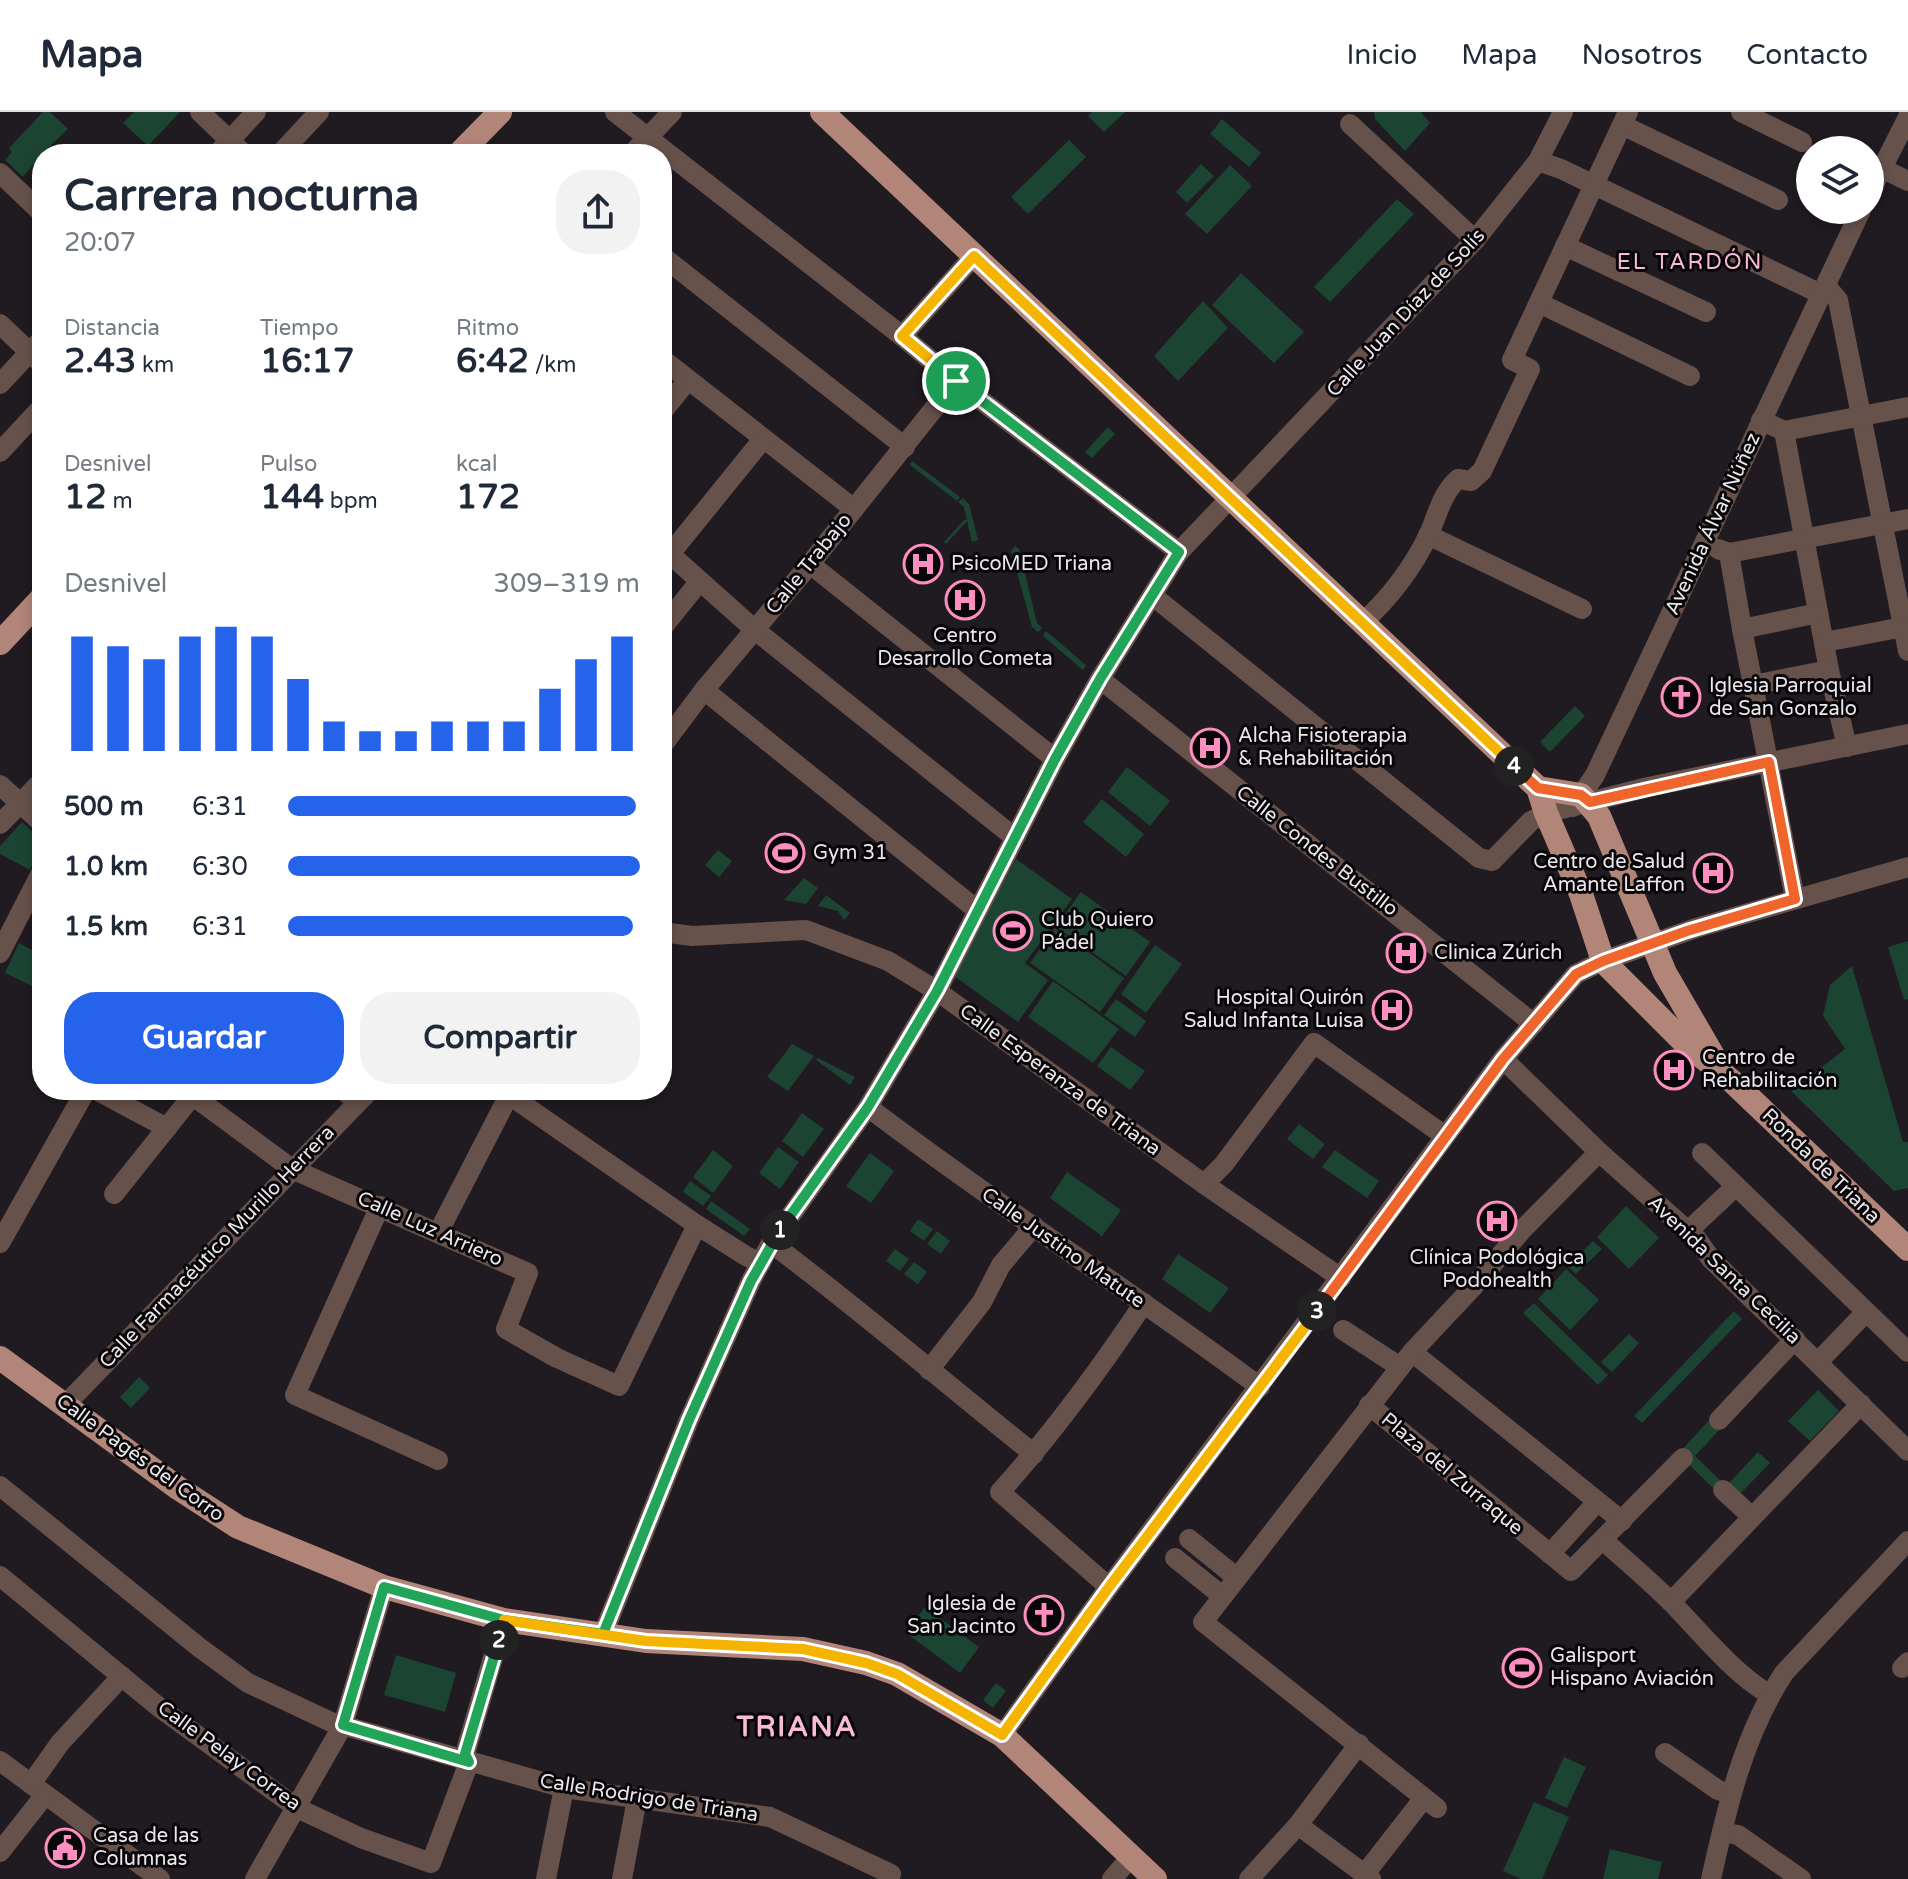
<!DOCTYPE html>
<html lang="es">
<head>
<meta charset="utf-8">
<style>
  body { margin:0; font-family:"Varela Round",sans-serif; background:#f2f2f3; color:#1f2937; height:100vh; display:flex; flex-direction:column; font-size:30px; white-space:nowrap }
  * { box-sizing:border-box; margin:0 }
  p { font-size:26px; color:#747a83 }
  .icon { flex:none; width:44px; height:44px; fill:none; stroke:currentColor; stroke-width:2; stroke-linecap:round; stroke-linejoin:round }
  .map { position:relative; flex:1; overflow:hidden }
  .side { position:absolute; left:32px; top:32px; width:640px; height:956px; display:flex; flex-direction:column; background:#fff; border-radius:32px; box-shadow:0 4px 12px #0003 }
  .side>* { flex:none }
  .tools { position:absolute; left:1796px; top:24px; display:grid; gap:16px }
  .tools a { display:grid; place-items:center; width:88px; height:88px; border-radius:50%; background:#fff; box-shadow:0 4px 12px #0003; font-size:40px }
  .pin { position:absolute; display:grid; place-items:center; width:68px; height:68px; color:#fff; margin:-34px; border:4px solid #fff; border-radius:50%; box-shadow:0 2px 8px #0007 }
  .km { position:absolute; width:40px; height:40px; margin:-20px; border-radius:50%; background:#222; color:#fff; font-size:22px; line-height:40px; text-align:center }
  .round { display:grid; place-items:center; flex:none; width:84px; height:84px; border-radius:32px; background:#f2f2f3 }
  .head { display:flex; align-items:center; justify-content:space-between; height:136px; padding:0 32px }
  h1 { font-size:44px; font-weight:700; line-height:60px }
  .metrics { display:grid; grid-template-columns:repeat(3,1fr); gap:12px; height:136px; padding:8px 32px }
  .metrics div { display:grid; align-content:center }
  .metrics b { font-size:34px; font-weight:700 }
  .metrics small { font-size:22px; font-weight:400 }
  .metrics p { font-size:22px }
  .chart { height:224px; padding:16px 32px }
  .chart p { display:flex; justify-content:space-between }
  .chart svg { width:100%; height:144px; margin-top:8px; stroke:#2563eb; stroke-width:6 }
  .primary-button { display:flex; gap:16px; margin-top:auto; padding:16px 32px }
  .primary-button a { flex:1; height:92px; border-radius:32px; background:#2563eb; color:#fff; font-size:32px; font-weight:700; line-height:92px; text-align:center }
  .primary-button a+a { background:#f2f2f3; color:#1f2937 }
  ul { padding:0 32px; list-style:none; font-size:26px }
  li { display:grid; grid-template-columns:128px 96px 1fr; align-items:center; height:60px }
  li i { height:20px; border-radius:10px; background:#2563eb }
  header { display:flex; align-items:center; gap:48px; box-sizing:border-box; height:112px; padding:0 40px; background:#fff; border-bottom:2px solid #e0e1e3 }
  header strong { font-size:38px }
  nav { display:flex; gap:44px; margin-inline-start:auto; font-size:28px }
  .map>svg:first-child { display:block }
  .green { fill:#1b4433 }
  .lines { fill:none; stroke-linecap:round; stroke-linejoin:round }
  .minor { stroke:#67514b; stroke-width:20 }
  .major { stroke:#b28579; stroke-width:24 }
  .split-1-casing { stroke:#fff; stroke-width:16 }
  .split-2-casing { stroke:#fff; stroke-width:16 }
  .split-3-casing { stroke:#fff; stroke-width:16 }
  .split-4-casing { stroke:#fff; stroke-width:16 }
  .split-5-casing { stroke:#fff; stroke-width:16 }
  .split-1 { stroke:#22a559; stroke-width:10 }
  .split-2 { stroke:#22a559; stroke-width:10 }
  .split-3 { stroke:#f5b400; stroke-width:10 }
  .split-4 { stroke:#f0652b; stroke-width:10 }
  .split-5 { stroke:#f5b400; stroke-width:10 }
  .labels { text-anchor:middle; dominant-baseline:central; stroke-width:6; stroke-linejoin:round; paint-order:stroke }
  .street-label { font-size:20px; fill:#eae6eb; stroke:#080609 }
  .poi-label { font-size:20px; fill:#eae6eb; stroke:#080609; text-anchor:start }
  .neighbourhood-label { font-size:22px; letter-spacing:2px; fill:#f9bad4; stroke:#080609 }
  .district-label { font-size:28px; font-weight:bold; letter-spacing:2px; fill:#f9bad4; stroke:#080609 }
</style>
</head>
<body>
<header>
<strong>Mapa</strong>
<nav><a>Inicio</a><a>Mapa</a><a>Nosotros</a><a>Contacto</a></nav>
</header>
<div class="map">
<svg width="1908" height="1767" viewBox="0 0 1908 1767">
  <rect width="100%" height="100%" fill="#201a21"/>
  <g class="green">
    <path d="M43 0H50L68 17 42 42 23 65 5 48 12 40 9 36Z"/>
    <path d="M134 0H180L148 34 123 11Z"/>
    <path d="M1092 0H1125L1104 20 1088 4Z"/>
    <path d="M1374 0H1421L1430 11 1405 39 1375 7Z"/>
    <path d="M1222 7 1261 41 1249 55 1210 22Z"/>
    <path d="M1069 28 1086 45 1028 102 1011 85Z"/>
    <path d="M1201 52 1214 64 1187 91 1176 80Z"/>
    <path d="M1230 53 1252 74 1207 122 1185 102Z"/>
    <path d="M1397 87 1414 102 1330 190 1314 175Z"/>
    <path d="M1241 161 1304 220 1274 251 1212 193Z"/>
    <path d="M1203 189 1228 216 1178 269 1154 244Z"/>
    <path d="M1108 315 1115 322 1092 346 1085 340Z"/>
    <path d="M912 349 960 385 957 389 910 353Z"/>
    <path d="M963 386 969 392 978 428 972 430 967 409 946 432 944 430 965 407 967 408 964 395 958 390Z"/>
    <path d="M1015 434 1019 437 1037 511 1042 516 1038 520 1032 515 1011 439Z"/>
    <path d="M1046 519 1086 553 1083 558 1043 524Z"/>
    <path d="M1575 594 1585 604 1550 640 1540 630Z"/>
    <path d="M1127 655 1170 689 1150 714 1108 680Z"/>
    <path d="M1102 687 1144 722 1126 745 1083 710Z"/>
    <path d="M22 710 42 729V734L30 758 0 742V734Z"/>
    <path d="M718 738 732 749 719 765 705 753Z"/>
    <path d="M1016 747 1072 787 1025 851 1048 868 1018 910 954 864Z"/>
    <path d="M804 766 818 776 806 792 784 788Z"/>
    <path d="M1081 780 1150 830 1126 864 1056 815Z"/>
    <path d="M826 783 850 801 844 808 838 799 818 794Z"/>
    <path d="M1055 816 1124 866 1100 900 1030 851Z"/>
    <path d="M1908 829V887L1904 888 1888 835Z"/>
    <path d="M19 831 42 843V879L5 861Z"/>
    <path d="M1155 833 1182 852 1146 901 1121 882Z"/>
    <path d="M1852 854 1903 1030H1908V1076L1894 1079 1791 979 1845 937 1823 904 1830 873Z"/>
    <path d="M1053 869 1119 917 1093 951 1028 905Z"/>
    <path d="M1116 887 1146 909 1135 925 1104 903Z"/>
    <path d="M792 932 814 944 788 979 767 965Z"/>
    <path d="M1111 935 1145 959 1130 978 1097 954Z"/>
    <path d="M818 946 855 965 850 973 816 948Z"/>
    <path d="M802 1001 824 1017 803 1045 782 1029Z"/>
    <path d="M1299 1012 1325 1032 1313 1047 1287 1027Z"/>
    <path d="M778 1035 799 1050 780 1077 759 1061Z"/>
    <path d="M713 1038 733 1054 713 1081 693 1065Z"/>
    <path d="M1335 1038 1379 1069 1367 1086 1322 1055Z"/>
    <path d="M870 1041 894 1059 871 1091 846 1074Z"/>
    <path d="M1067 1060 1121 1098 1102 1124 1050 1086Z"/>
    <path d="M690 1069 711 1084 703 1094 683 1080Z"/>
    <path d="M711 1089 750 1117 744 1124 706 1097Z"/>
    <path d="M1626 1094 1659 1126 1629 1157 1597 1125Z"/>
    <path d="M918 1107 933 1117 924 1129 910 1119Z"/>
    <path d="M937 1119 950 1129 941 1142 927 1132Z"/>
    <path d="M1593 1129 1602 1137 1576 1162 1568 1155Z"/>
    <path d="M895 1137 909 1147 900 1159 886 1149Z"/>
    <path d="M1178 1142 1229 1176 1210 1201 1162 1167Z"/>
    <path d="M914 1150 927 1160 918 1172 904 1162Z"/>
    <path d="M1566 1157 1599 1188 1570 1218 1538 1187Z"/>
    <path d="M1534 1191 1608 1263 1598 1273 1523 1201Z"/>
    <path d="M1734 1199 1742 1207 1642 1311 1634 1304Z"/>
    <path d="M1629 1222 1639 1231 1612 1260 1601 1250Z"/>
    <path d="M139 1265 150 1276 131 1296 120 1285Z"/>
    <path d="M1818 1278 1839 1299 1810 1329 1788 1309Z"/>
    <path d="M1714 1303 1724 1313 1695 1344 1722 1370 1715 1378 1678 1342Z"/>
    <path d="M1758 1340 1770 1351 1740 1382 1729 1371Z"/>
    <path d="M925 1495 979 1535 960 1561 906 1521Z"/>
    <path d="M396 1543 456 1561 445 1600 384 1583Z"/>
    <path d="M996 1571 1006 1579 993 1596 983 1588Z"/>
    <path d="M1564 1645 1586 1655 1567 1696 1545 1686Z"/>
    <path d="M1534 1690 1569 1705 1542 1767H1521L1503 1759Z"/>
    <path d="M1610 1737 1662 1750 1658 1767H1603Z"/>
  </g>
  <g class="lines">
    <g class="minor">
      <path d="M200 0 244 42"/>
      <path d="M615 0 902 224 952 266 1179 440"/>
      <path d="M1741 0 1802 30"/>
      <path d="M1350 12 1475 128"/>
      <path d="M1622 13 1778 88"/>
      <path d="M217 42 256 0"/>
      <path d="M280 42 319 0"/>
      <path d="M632 42 672 0"/>
      <path d="M1538 49 1561 57 1821 182"/>
      <path d="M1881 56 1908 69"/>
      <path d="M0 61 42 101"/>
      <path d="M1870 80 1908 5"/>
      <path d="M1565 134 1706 200"/>
      <path d="M662 144 905 335"/>
      <path d="M1826 174 1838 188 1908 539"/>
      <path d="M1539 191 1690 264"/>
      <path d="M0 212 42 252"/>
      <path d="M902 224 974 144"/>
      <path d="M662 247 854 397"/>
      <path d="M0 272 42 227"/>
      <path d="M662 300 688 268"/>
      <path d="M1761 308 1784 319 1829 558 1847 635"/>
      <path d="M1784 319 1908 295"/>
      <path d="M0 340 42 295"/>
      <path d="M1428 423 1582 497"/>
      <path d="M662 435 755 518 1014 725"/>
      <path d="M1718 437 1729 441 1908 407"/>
      <path d="M1729 441 1742 517 1795 787"/>
      <path d="M670 442 763 327"/>
      <path d="M810 452 1055 647"/>
      <path d="M1153 484 1479 746 1492 749 1531 709 1546 701 1648 675 1908 622"/>
      <path d="M1362 511C1391 485 1412 457 1429 422 1437 404 1442 381 1458 367L1471 369 1482 359 1530 257 1512 248 1628 0"/>
      <path d="M662 516 700 469"/>
      <path d="M1742 517 1818 501"/>
      <path d="M1825 530 1908 514"/>
      <path d="M1100 567 1534 912"/>
      <path d="M1753 573 1829 558"/>
      <path d="M704 578 977 798"/>
      <path d="M662 634 704 578 810 452 956 269"/>
      <path d="M0 673 42 711"/>
      <path d="M1573 695 1595 663 1861 98"/>
      <path d="M0 712 42 669"/>
      <path d="M662 820 692 824 806 818 888 849 937 879 1204 1072 1341 1166"/>
      <path d="M0 841 42 759"/>
      <path d="M1503 947 1599 1040 1697 1127 1711 1147 1908 1339"/>
      <path d="M96 978 167 1016"/>
      <path d="M185 978 292 1057 528 1161 506 1217 557 1246 619 1274 697 1113"/>
      <path d="M342 978 359 989"/>
      <path d="M502 978 697 1113 746 1144 761 1151"/>
      <path d="M868 995C996 1093 1131 1179 1260 1275"/>
      <path d="M1702 1041 1908 1240"/>
      <path d="M1204 1072 1224 1052 1314 931 1445 1024"/>
      <path d="M114 1082 193 983"/>
      <path d="M380 1094 295 1283 438 1348"/>
      <path d="M439 1119 509 983"/>
      <path d="M1687 1120 1736 1074"/>
      <path d="M0 1131 86 978"/>
      <path d="M771 1131C861 1198 946 1272 1034 1342"/>
      <path d="M1343 1218 1400 1255"/>
      <path d="M1412 1240 1622 1409"/>
      <path d="M1818 1250 1866 1200"/>
      <path d="M929 1258 982 1190 1001 1153 1034 1114"/>
      <path d="M66 1292 370 978"/>
      <path d="M1369 1293 1571 1459 1683 1346"/>
      <path d="M1719 1308 1795 1227"/>
      <path d="M0 1374 200 1536 248 1571 331 1610 564 1676 770 1705 891 1762"/>
      <path d="M1723 1378 1751 1404"/>
      <path d="M1189 1427 1236 1465"/>
      <path d="M1603 1428C1626 1449 1651 1470 1673 1492 1700 1520 1735 1563 1769 1582"/>
      <path d="M1550 1442 1597 1390"/>
      <path d="M1175 1446 1221 1483"/>
      <path d="M0 1464 160 1596 297 1696 361 1726 431 1751 469 1650 465 1642 504 1508"/>
      <path d="M1109 1475 1000 1380C1053 1321 1100 1257 1144 1191"/>
      <path d="M1671 1490 1861 1292"/>
      <path d="M603 1522 689 1308 751 1169 771 1131 868 995 937 879 1055 647 1100 567 1179 440 1475 128 1538 49 1563 0"/>
      <path d="M1902 1556 1908 1550"/>
      <path d="M1002 1623 1109 1475 1503 947 1576 862 1603 849 1696 816 1908 755"/>
      <path d="M1665 1641 1718 1678 1731 1682"/>
      <path d="M0 1649 160 1767"/>
      <path d="M31 1672 60 1631 122 1564"/>
      <path d="M1437 1696 1203 1510 1412 1240 1473 1175 1523 1117 1599 1040"/>
      <path d="M1298 1713 1371 1767"/>
      <path d="M1722 1720 1738 1723 1801 1767"/>
      <path d="M0 1740 45 1683"/>
      <path d="M1364 1763 1424 1686"/>
      <path d="M255 1767 343 1613 384 1475"/>
      <path d="M546 1767 564 1676"/>
      <path d="M622 1767 637 1687"/>
      <path d="M1112 1767 1131 1745"/>
      <path d="M1249 1767 1298 1713 1359 1632"/>
      <path d="M1711 1767C1727 1695 1743 1624 1784 1561L1908 1429"/>
    </g>
    <g class="major">
      <path d="M822 0 1538 676 1546 701 1581 782 1603 849 1684 930 1734 971 1908 1137"/>
      <path d="M459 42 500 0"/>
      <path d="M0 531 42 486"/>
      <path d="M1538 676 1581 683 1599 704 1665 861 1715 947"/>
      <path d="M0 1246 178 1376 238 1415 384 1475 504 1508 646 1529 803 1537 866 1551 897 1562 1002 1623 1155 1767"/>
    </g>
  </g>
  <g class="lines">
    <g class="split-1-casing">
      <path id="split-1" d="M780 1118 868 995 937 879 1055 647 1100 567 1179 440 956 269"/>
    </g>
    <g class="split-2-casing">
      <path id="split-2" d="M499 1528 465 1642 469 1650 343 1613 384 1475 504 1508 603 1522 689 1308 751 1169 780 1118"/>
    </g>
    <g class="split-3-casing">
      <path id="split-3" d="M499 1528 504 1508 646 1529 803 1537 866 1551 897 1562 1002 1623 1109 1475 1317 1199"/>
    </g>
    <g class="split-4-casing">
      <path id="split-4" d="M1317 1199 1503 947 1576 862 1603 849 1687 819 1795 787 1769 650 1590 690 1581 683 1538 676 1514 654"/>
    </g>
    <g class="split-5-casing">
      <path id="split-5" d="M956 269 902 224 974 144 1514 654"/>
    </g>
    <use href="#split-1" class="split-1"/>
    <use href="#split-2" class="split-2"/>
    <use href="#split-3" class="split-3"/>
    <use href="#split-4" class="split-4"/>
    <use href="#split-5" class="split-5"/>
  </g>
  <defs>
    <g id="hospital-ring" transform="scale(2)"><circle r="9.5" fill="#080609" stroke="#fd8ec0" stroke-width="1.5"/><path d="M-5-5h3v3.5h4V-5h3V5h-3V1.5h-4V5h-3Z" fill="#fd8ec0"/></g>
    <g id="church-ring" transform="scale(2)"><circle r="9.5" fill="#080609" stroke="#fd8ec0" stroke-width="1.5"/><path d="M-1.2-6h2.4v3.5h3.3v2.4h-3.3V6h-2.4V-.1h-3.3v-2.4h3.3Z" fill="#fd8ec0"/></g>
    <g id="stadium-ring" transform="scale(2)"><circle r="9.5" fill="#080609" stroke="#fd8ec0" stroke-width="1.5"/><path d="M0-5a6.5 5 0 1 0 0 10a6.5 5 0 1 0 0-10ZM-3.5-1.8h7v3.6h-7Z" fill="#fd8ec0"/></g>
    <g id="civic-ring" transform="scale(2)"><circle r="9.5" fill="#080609" stroke="#fd8ec0" stroke-width="1.5"/><path d="M-.6-6.5H3V-4.5H.6V-3L4-1V1h2V6H-6V1h2V-1L-.6-3ZM-1.2 2.5V6h2.4V2.5Z" fill="#fd8ec0"/></g>
  </defs>
  <g fill-rule="evenodd">
    <use href="#hospital-ring" x="923" y="452"/>
    <use href="#hospital-ring" x="965" y="488"/>
    <use href="#church-ring" x="1681" y="585"/>
    <use href="#hospital-ring" x="1210" y="636"/>
    <use href="#stadium-ring" x="785" y="741"/>
    <use href="#hospital-ring" x="1713" y="761"/>
    <use href="#stadium-ring" x="1013" y="819"/>
    <use href="#hospital-ring" x="1406" y="841"/>
    <use href="#hospital-ring" x="1392" y="898"/>
    <use href="#hospital-ring" x="1674" y="958"/>
    <use href="#hospital-ring" x="1497" y="1109"/>
    <use href="#church-ring" x="1044" y="1503"/>
    <use href="#stadium-ring" x="1522" y="1556"/>
    <use href="#civic-ring" x="65" y="1736"/>
  </g>
  <g class="labels">
    <g class="street-label">
      <text transform="translate(1406 201) rotate(-47)">Calle Juan Díaz de Solís</text>
      <text transform="translate(1713 412) rotate(-65)">Avenida Álvar Núñez</text>
      <text transform="translate(809 452) rotate(-51)">Calle Trabajo</text>
      <text transform="translate(1317 739) rotate(38)">Calle Condes Bustillo</text>
      <text transform="translate(1060 968) rotate(36)">Calle Esperanza de Triana</text>
      <text transform="translate(1821 1054) rotate(44)">Ronda de Triana</text>
      <text transform="translate(430 1117) rotate(24)">Calle Luz Arriero</text>
      <text transform="translate(217 1135) rotate(-46)">Calle Farmacéutico Murillo Herrera</text>
      <text transform="translate(1063 1136) rotate(35)">Calle Justino Matute</text>
      <text transform="translate(1724 1158) rotate(44)">Avenida Santa Cecilia</text>
      <text transform="translate(140 1346) rotate(36)">Calle Pagés del Corro</text>
      <text transform="translate(1452 1362) rotate(40)">Plaza del Zurraque</text>
      <text transform="translate(229 1644) rotate(36)">Calle Pelay Correa</text>
      <text transform="translate(649 1686) rotate(9)">Calle Rodrigo de Triana</text>
    </g>
    <g class="poi-label">
      <text x="951" y="452">PsicoMED Triana</text>
      <text x="965" y="524" text-anchor="middle">Centro<tspan x="965" dy="23">Desarrollo Cometa</tspan></text>
      <text x="1709" y="574">Iglesia Parroquial<tspan x="1709" dy="23">de San Gonzalo</tspan></text>
      <text x="1238" y="624">Alcha Fisioterapia<tspan x="1238" dy="23">&amp; Rehabilitación</tspan></text>
      <text x="813" y="741">Gym 31</text>
      <text x="1685" y="750" text-anchor="end">Centro de Salud<tspan x="1685" dy="23">Amante Laffon</tspan></text>
      <text x="1041" y="808">Club Quiero<tspan x="1041" dy="23">Pádel</tspan></text>
      <text x="1434" y="841">Clinica Zúrich</text>
      <text x="1364" y="886" text-anchor="end">Hospital Quirón<tspan x="1364" dy="23">Salud Infanta Luisa</tspan></text>
      <text x="1702" y="946">Centro de<tspan x="1702" dy="23">Rehabilitación</tspan></text>
      <text x="1497" y="1146" text-anchor="middle">Clínica Podológica<tspan x="1497" dy="23">Podohealth</tspan></text>
      <text x="1016" y="1492" text-anchor="end">Iglesia de<tspan x="1016" dy="23">San Jacinto</tspan></text>
      <text x="1550" y="1544">Galisport<tspan x="1550" dy="23">Hispano Aviación</tspan></text>
      <text x="93" y="1724">Casa de las<tspan x="93" dy="23">Columnas</tspan></text>
    </g>
    <g class="neighbourhood-label">
      <text x="1690" y="150">EL TARDÓN</text>
    </g>
    <g class="district-label">
      <text x="797" y="1615">TRIANA</text>
    </g>
  </g>
</svg>
<div class="tools">
<a><svg class="icon" aria-label="layers" viewBox="0 0 24 24"><path d="M12 4l9 5-9 5-9-5zM3 14l9 5 9-5"/></svg></a>
</div>
<div class="pin" style="left:956px;top:269px;background:#1e9e55"><svg class="icon" aria-label="arrive" viewBox="0 0 24 24"><path d="M6 21V4h12l-3 4 3 4H6"/></svg></div>
<b class="km" style="left:780px;top:1118px">1</b>
<b class="km" style="left:499px;top:1528px">2</b>
<b class="km" style="left:1317px;top:1199px">3</b>
<b class="km" style="left:1514px;top:654px">4</b>
<section class="side">
<div class="head"><div><h1>Carrera nocturna</h1><p>20:07</p></div><a class="round"><svg class="icon" aria-label="share" viewBox="0 0 24 24"><path d="M12 15V3M7 8l5-5 5 5M5 13v7h14v-7"/></svg></a></div>
<div class="metrics">
<div><p>Distancia</p><b>2.43<small> km</small></b></div>
<div><p>Tiempo</p><b>16:17</b></div>
<div><p>Ritmo</p><b>6:42<small> /km</small></b></div>
</div>
<div class="metrics">
<div><p>Desnivel</p><b>12<small> m</small></b></div>
<div><p>Pulso</p><b>144<small> bpm</small></b></div>
<div><p>kcal</p><b>172</b></div>
</div>
<div class="chart"><p><span>Desnivel</span>309–319 m</p>
<svg viewBox="0 0 160 44" preserveAspectRatio="none"><path d="M5 44V9M15 44V12M25 44V16M35 44V9M45 44V6M55 44V9M65 44V22M75 44V35M85 44V38M95 44V38M105 44V35M115 44V35M125 44V35M135 44V25M145 44V16M155 44V9"/></svg>
</div>
<ul>
<li><b>500 m</b>6:31<i style="width:99%"></i></li>
<li><b>1.0 km</b>6:30<i style="width:100%"></i></li>
<li><b>1.5 km</b>6:31<i style="width:98%"></i></li>
</ul>
<div class="primary-button"><a>Guardar</a><a>Compartir</a></div>
</section>
</div>
</body>
</html>
